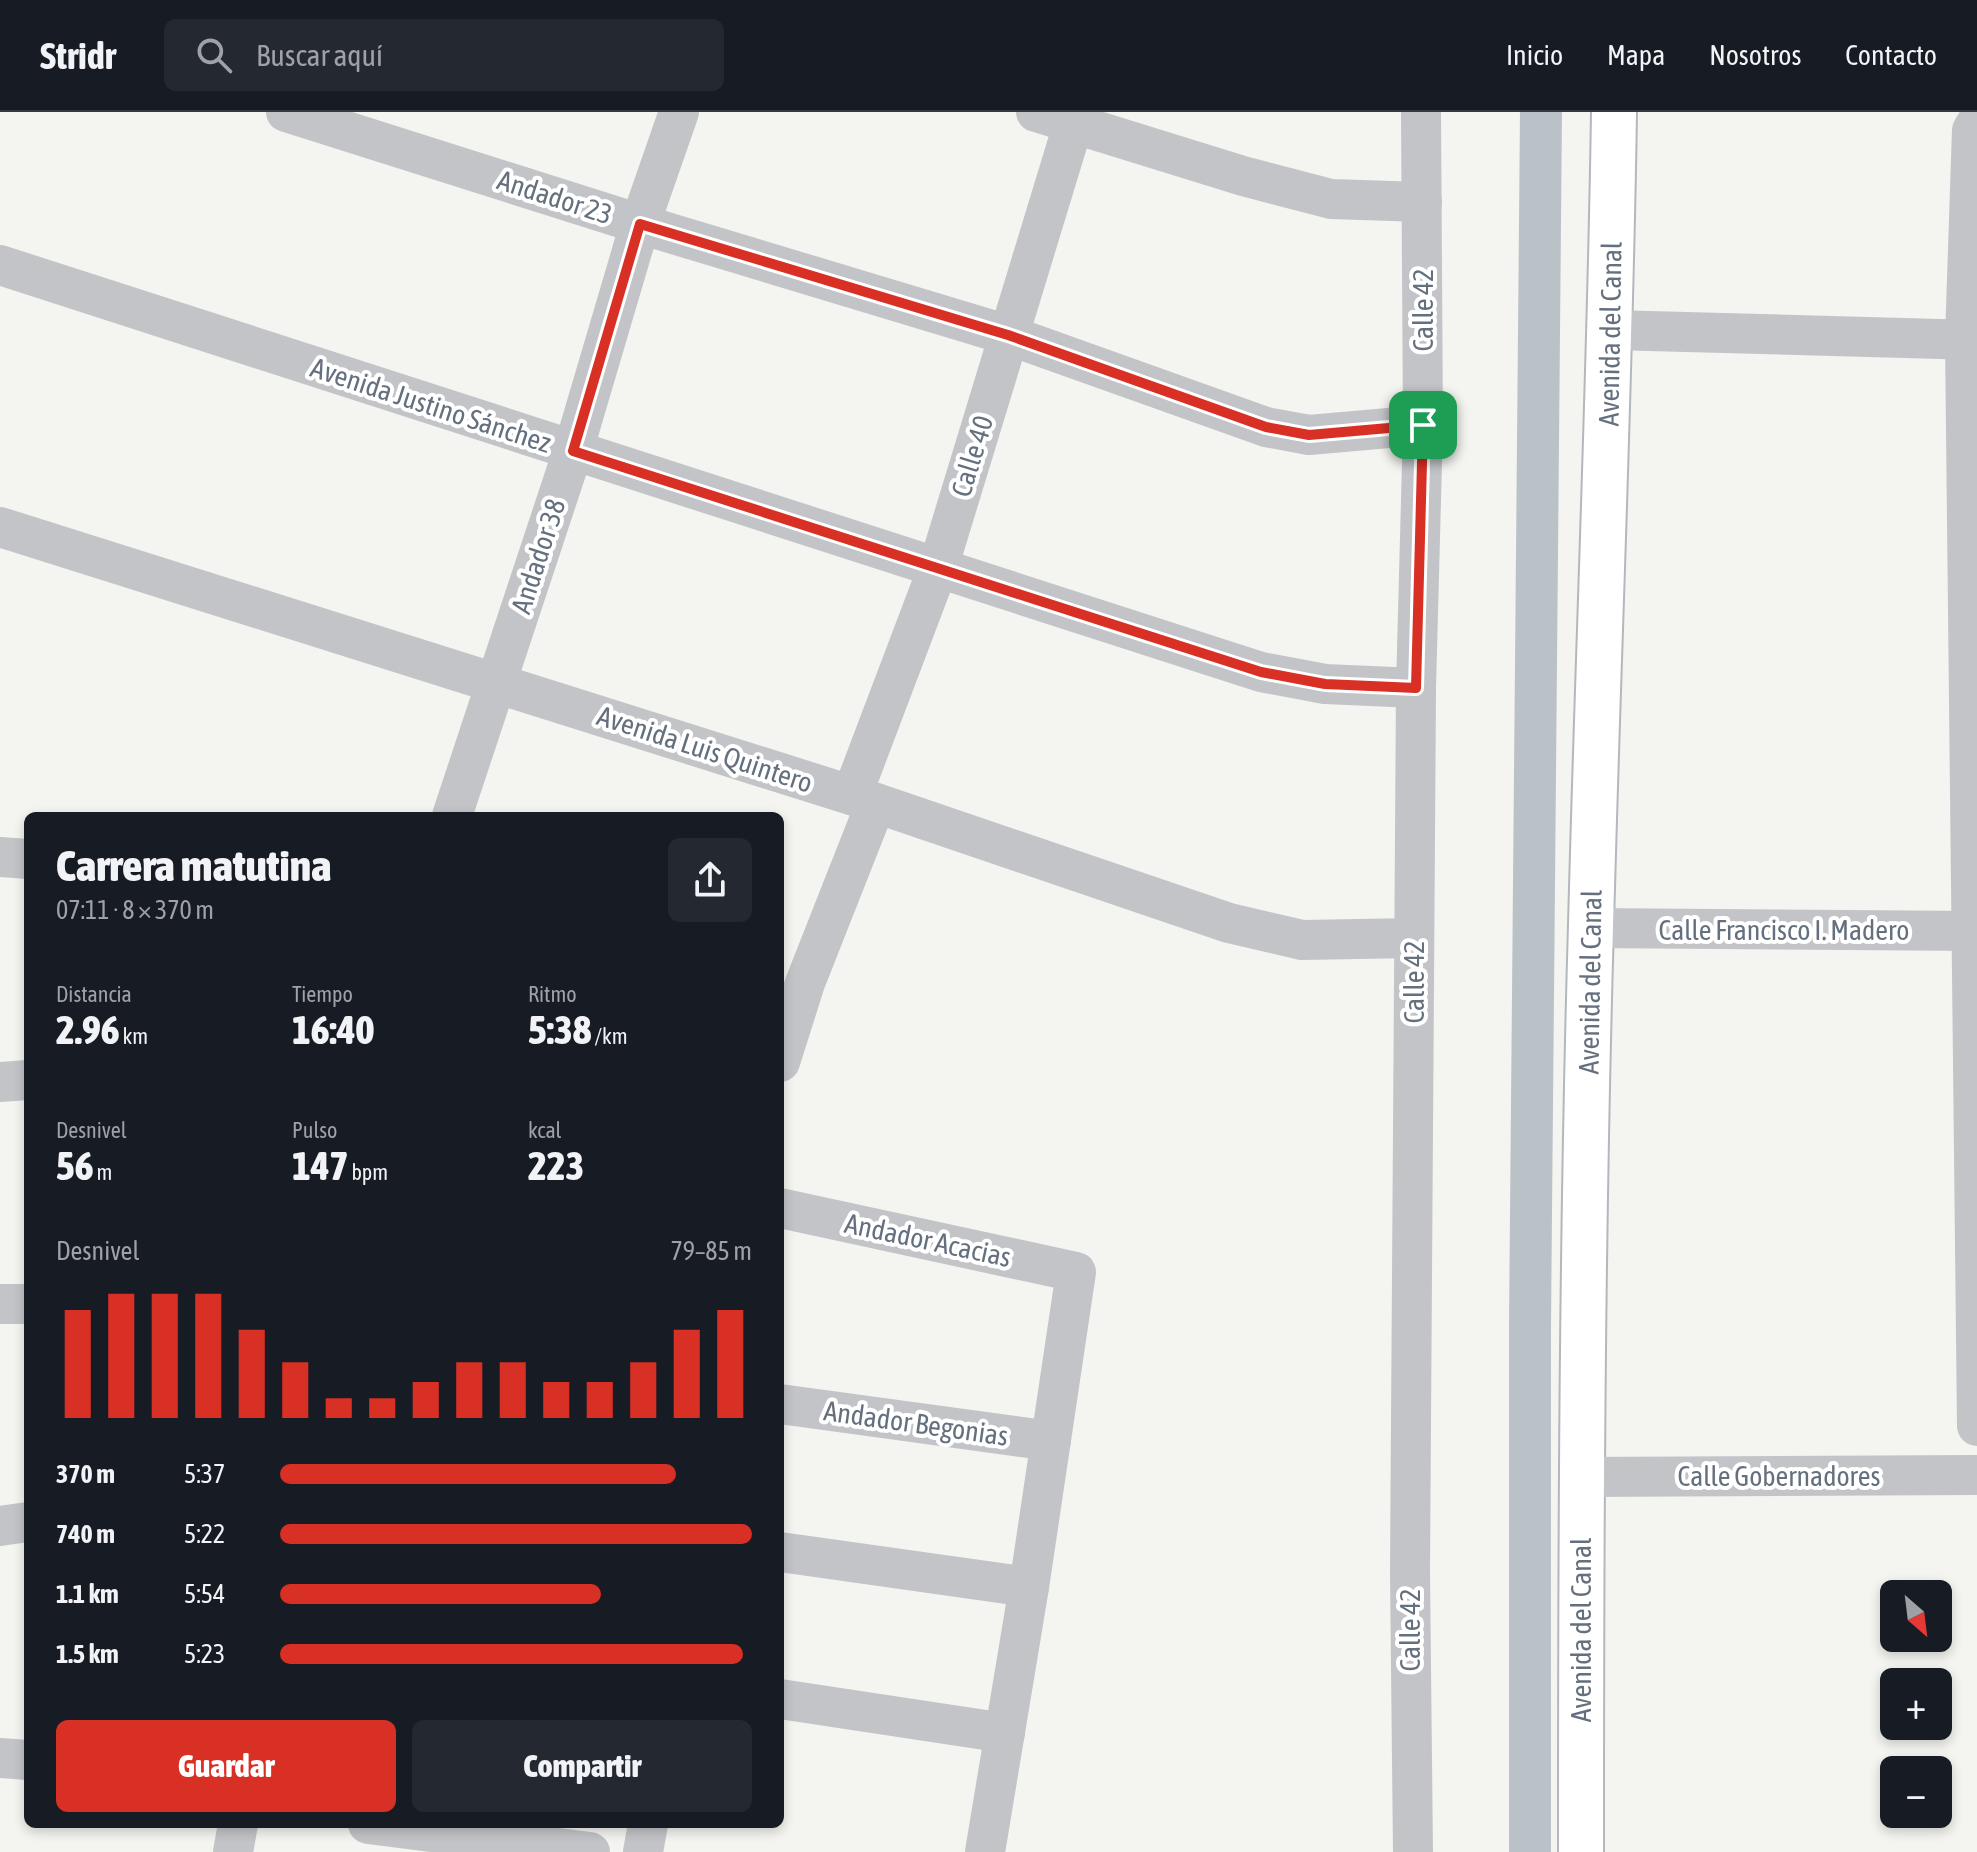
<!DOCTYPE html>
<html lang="es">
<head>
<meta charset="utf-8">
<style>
  body { margin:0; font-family:"Asap Condensed",sans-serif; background:#242831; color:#f1f3f6; height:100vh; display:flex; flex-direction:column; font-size:30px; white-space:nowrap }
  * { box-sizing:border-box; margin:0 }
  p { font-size:26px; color:#9ea1a6 }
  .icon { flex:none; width:44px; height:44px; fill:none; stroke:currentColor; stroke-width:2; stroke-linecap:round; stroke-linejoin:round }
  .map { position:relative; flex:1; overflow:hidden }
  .sheet { position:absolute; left:24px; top:700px; width:760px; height:1016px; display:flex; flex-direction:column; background:#171b24; border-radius:12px; box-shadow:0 4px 12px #0003 }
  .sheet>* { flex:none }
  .needle { width:52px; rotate:152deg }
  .fabs { position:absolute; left:1880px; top:1468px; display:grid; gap:16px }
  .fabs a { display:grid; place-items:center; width:72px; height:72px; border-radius:12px; background:#171b24; box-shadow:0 4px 12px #0003; font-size:40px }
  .pin { position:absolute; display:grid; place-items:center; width:68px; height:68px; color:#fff; margin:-34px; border-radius:16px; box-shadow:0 4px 12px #0006 }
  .round { display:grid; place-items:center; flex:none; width:84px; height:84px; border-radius:12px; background:#242831 }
  .overview { display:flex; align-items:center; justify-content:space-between; height:136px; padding:0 32px }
  h1 { font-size:44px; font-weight:800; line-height:60px }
  .figures { display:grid; grid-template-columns:repeat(3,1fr); gap:12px; height:136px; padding:8px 32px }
  .figures div { display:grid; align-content:center }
  .figures b { font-size:40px; font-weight:800 }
  .figures small { font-size:22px; font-weight:400 }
  .figures p { font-size:22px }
  .chart { height:224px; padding:16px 32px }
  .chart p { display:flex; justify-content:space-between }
  .chart svg { width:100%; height:144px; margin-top:8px; stroke:#d93025; stroke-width:6 }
  .button { display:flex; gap:16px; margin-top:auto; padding:16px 32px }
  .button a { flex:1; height:92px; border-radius:12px; background:#d93025; color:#fff; font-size:32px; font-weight:800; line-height:92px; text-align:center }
  .button a+a { background:#242831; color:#f1f3f6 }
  ul { padding:0 32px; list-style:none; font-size:26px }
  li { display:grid; grid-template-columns:128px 96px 1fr; align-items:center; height:60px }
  li i { height:20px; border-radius:10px; background:#d93025 }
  header { display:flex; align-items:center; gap:48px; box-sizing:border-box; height:112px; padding:0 40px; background:#171b24; border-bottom:2px solid #363941 }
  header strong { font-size:38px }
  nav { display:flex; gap:44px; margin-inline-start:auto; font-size:28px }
  .search { width:560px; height:72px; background:#242831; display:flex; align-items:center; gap:20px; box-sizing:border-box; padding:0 28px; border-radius:12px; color:#9ea1a6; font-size:30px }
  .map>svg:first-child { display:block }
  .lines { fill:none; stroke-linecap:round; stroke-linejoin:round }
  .canal { stroke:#bac2c8; stroke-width:42 }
  .secondary-casing { stroke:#b4b7bc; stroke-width:48 }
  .street { stroke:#c2c4c8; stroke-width:40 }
  .secondary { stroke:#fff; stroke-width:44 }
  .route-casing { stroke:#fff; stroke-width:16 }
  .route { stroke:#d93025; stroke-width:10 }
  .labels { text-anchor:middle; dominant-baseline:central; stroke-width:8; stroke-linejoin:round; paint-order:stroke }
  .street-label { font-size:28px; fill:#65707f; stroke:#fff }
</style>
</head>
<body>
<header>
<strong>Stridr</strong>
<div class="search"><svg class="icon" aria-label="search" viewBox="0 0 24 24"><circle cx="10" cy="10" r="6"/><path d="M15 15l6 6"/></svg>Buscar aquí</div>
<nav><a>Inicio</a><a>Mapa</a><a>Nosotros</a><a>Contacto</a></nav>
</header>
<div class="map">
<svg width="1977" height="1740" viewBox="0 0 1977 1740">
  <rect width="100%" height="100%" fill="#f4f4f0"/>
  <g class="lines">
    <path class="canal" d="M1530 1740V1213L1541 0"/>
    <g class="secondary-casing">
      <path id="secondary" d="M1581 1740C1581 1431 1582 1122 1591 813 1598 542 1610 271 1614 0"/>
    </g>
    <g class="street">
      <path d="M286 0 640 112 1008 223 1266 315 1309 323 1423 313"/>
      <path d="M1036 0 1243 64 1331 87 1422 90"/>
      <path d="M1977 10 1972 18 1965 227 1977 1314"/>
      <path d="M0 153 1261 560 1325 572 1416 576"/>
      <path d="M1611 218 1977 228"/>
      <path d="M0 415 876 691 1229 811 1302 828 1414 826"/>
      <path d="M852 683 938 456 1077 0"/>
      <path d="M452 704 573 339 640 112 679 0"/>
      <path d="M0 745 28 747"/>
      <path d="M1590 816 1977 819"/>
      <path d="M780 950 805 871 876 691"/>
      <path d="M0 970 28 968"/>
      <path d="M780 1096 1076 1160 1029 1475 985 1740"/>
      <path d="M0 1192H28"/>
      <path d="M780 1292 1051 1329"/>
      <path d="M1581 1365 1977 1363"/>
      <path d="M0 1414 28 1410"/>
      <path d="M780 1440 1029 1475"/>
      <path d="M780 1587 1005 1621"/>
      <path d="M0 1646 28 1648"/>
      <path d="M368 1712 590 1740"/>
      <path d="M233 1740 238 1712"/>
      <path d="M643 1740 648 1712"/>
      <path d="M1413 1740 1410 1460 1416 576 1423 313 1421 0"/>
    </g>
    <use href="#secondary" class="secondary"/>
  </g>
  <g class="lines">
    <g class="route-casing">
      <path id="route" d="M640 112 1008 223 1266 315 1309 323 1423 313 1416 576 1325 572 1261 560 573 339Z"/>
    </g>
    <use href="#route" class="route"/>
  </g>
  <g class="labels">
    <g class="street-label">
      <text transform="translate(555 85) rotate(18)">Andador 23</text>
      <text transform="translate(1423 198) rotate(-90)">Calle 42</text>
      <text transform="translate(1610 222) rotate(-89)">Avenida del Canal</text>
      <text transform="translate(431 293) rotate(18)">Avenida Justino Sánchez</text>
      <text transform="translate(972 344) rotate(-73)">Calle 40</text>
      <text transform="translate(538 444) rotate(-72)">Andador 38</text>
      <text transform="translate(705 637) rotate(18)">Avenida Luis Quintero</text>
      <text x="1784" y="818">Calle Francisco I. Madero</text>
      <text transform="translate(1414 870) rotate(-90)">Calle 42</text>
      <text transform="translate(1590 870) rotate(-89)">Avenida del Canal</text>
      <text transform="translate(928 1128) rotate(12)">Andador Acacias</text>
      <text transform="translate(916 1311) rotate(8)">Andador Begonias</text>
      <text x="1779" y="1364">Calle Gobernadores</text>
      <text transform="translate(1410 1518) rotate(-90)">Calle 42</text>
      <text transform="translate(1581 1518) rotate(-90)">Avenida del Canal</text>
    </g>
  </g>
</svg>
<div class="fabs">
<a><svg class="needle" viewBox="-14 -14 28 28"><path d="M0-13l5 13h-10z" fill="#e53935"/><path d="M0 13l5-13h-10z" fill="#9ea1a6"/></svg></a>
<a>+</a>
<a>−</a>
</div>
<div class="pin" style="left:1423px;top:313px;background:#1e9e55"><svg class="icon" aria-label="arrive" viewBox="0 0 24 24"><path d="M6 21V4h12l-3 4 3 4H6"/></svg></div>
<section class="sheet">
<div class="overview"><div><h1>Carrera matutina</h1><p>07:11 · 8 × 370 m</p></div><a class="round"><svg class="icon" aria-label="share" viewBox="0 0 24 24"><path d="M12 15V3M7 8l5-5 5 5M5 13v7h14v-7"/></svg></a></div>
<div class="figures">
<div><p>Distancia</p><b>2.96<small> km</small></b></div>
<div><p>Tiempo</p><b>16:40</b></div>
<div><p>Ritmo</p><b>5:38<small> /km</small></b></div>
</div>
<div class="figures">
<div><p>Desnivel</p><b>56<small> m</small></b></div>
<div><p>Pulso</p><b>147<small> bpm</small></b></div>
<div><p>kcal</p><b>223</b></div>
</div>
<div class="chart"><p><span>Desnivel</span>79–85 m</p>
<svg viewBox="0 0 160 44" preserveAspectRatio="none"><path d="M5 44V11M15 44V6M25 44V6M35 44V6M45 44V17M55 44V27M65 44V38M75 44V38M85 44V33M95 44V27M105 44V27M115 44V33M125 44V33M135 44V27M145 44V17M155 44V11"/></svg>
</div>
<ul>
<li><b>370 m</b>5:37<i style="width:84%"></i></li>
<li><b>740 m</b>5:22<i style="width:100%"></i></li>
<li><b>1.1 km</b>5:54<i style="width:68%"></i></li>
<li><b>1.5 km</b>5:23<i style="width:98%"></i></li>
</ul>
<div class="button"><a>Guardar</a><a>Compartir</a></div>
</section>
</div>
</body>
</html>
